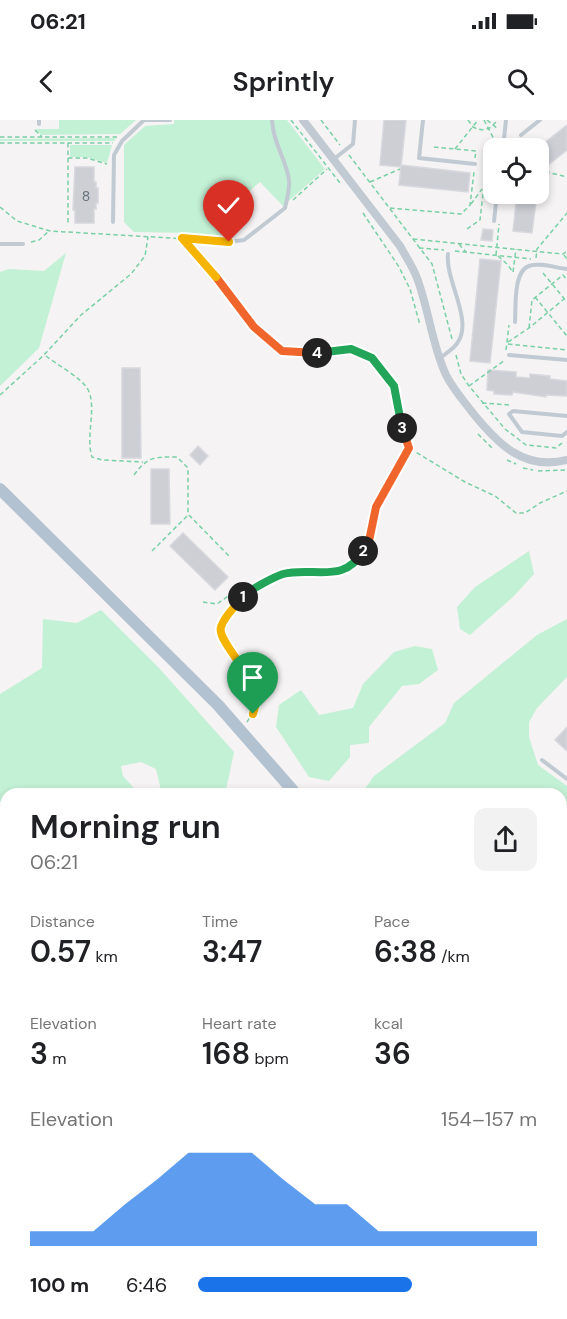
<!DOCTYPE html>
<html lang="en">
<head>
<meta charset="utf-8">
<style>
  body { margin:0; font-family:"DM Sans",sans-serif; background:#f2f2f2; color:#202124; height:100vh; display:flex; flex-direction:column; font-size:22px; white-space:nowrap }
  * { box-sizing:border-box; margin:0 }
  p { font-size:20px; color:#757577 }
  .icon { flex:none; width:33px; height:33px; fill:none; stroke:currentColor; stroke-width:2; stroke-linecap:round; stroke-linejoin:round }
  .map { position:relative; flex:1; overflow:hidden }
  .sheet { position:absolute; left:0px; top:668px; width:567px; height:532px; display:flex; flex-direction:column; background:#fff; border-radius:18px 18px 0 0; box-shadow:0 3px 9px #0003 }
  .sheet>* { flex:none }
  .tools { position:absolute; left:483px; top:18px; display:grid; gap:12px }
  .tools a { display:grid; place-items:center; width:66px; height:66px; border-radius:12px; background:#fff; box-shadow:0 3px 9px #0003; font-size:30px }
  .pin { position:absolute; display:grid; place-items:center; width:51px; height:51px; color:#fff; margin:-62px -26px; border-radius:50% 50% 50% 0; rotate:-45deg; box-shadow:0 0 6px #0007 }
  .pin .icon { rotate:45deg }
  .km { position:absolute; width:30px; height:30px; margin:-15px; border-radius:50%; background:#222; color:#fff; font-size:16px; line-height:30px; text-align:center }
  .round { display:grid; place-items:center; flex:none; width:63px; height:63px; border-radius:12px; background:#f2f2f2 }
  .head { display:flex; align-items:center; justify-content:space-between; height:102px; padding:0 30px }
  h1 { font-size:33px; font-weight:600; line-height:45px }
  .figures { display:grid; grid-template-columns:repeat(3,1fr); gap:9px; height:102px; padding:6px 30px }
  .figures div { display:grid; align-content:center }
  .figures b { font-size:30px; font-weight:600 }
  .figures small { font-size:16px; font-weight:400 }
  .figures p { font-size:16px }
  .chart { height:168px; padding:12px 30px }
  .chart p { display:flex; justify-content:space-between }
  .chart svg { width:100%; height:108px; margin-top:6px; fill:#1a73e8; opacity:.7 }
  ul { padding:0 30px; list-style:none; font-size:20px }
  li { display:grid; grid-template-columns:96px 72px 1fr; align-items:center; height:45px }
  li i { height:15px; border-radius:8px; background:#1a73e8 }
  .status { display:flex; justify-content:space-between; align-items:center; height:42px; padding:0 30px; background:#fff; direction:ltr }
  .status svg { height:16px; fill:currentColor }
  header { display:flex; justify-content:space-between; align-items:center; height:78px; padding:0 30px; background:#fff; font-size:27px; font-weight:600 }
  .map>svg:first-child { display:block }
  .green { fill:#c3f1d5 }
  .building { fill:#cdcfd5; stroke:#d7d9de; stroke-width:1.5 }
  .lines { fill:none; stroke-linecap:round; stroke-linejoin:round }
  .path { stroke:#7ad0a6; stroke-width:1.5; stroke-dasharray:4.5 3; stroke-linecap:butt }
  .lane { stroke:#c1cad2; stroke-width:4 }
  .street { stroke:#c1cad2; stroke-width:8 }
  .primary { stroke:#b3c2d1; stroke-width:12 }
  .split-1-casing { stroke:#fff; stroke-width:12 }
  .split-2-casing { stroke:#fff; stroke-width:12 }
  .split-3-casing { stroke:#fff; stroke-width:12 }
  .split-4-casing { stroke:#fff; stroke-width:12 }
  .split-5-casing { stroke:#fff; stroke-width:12 }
  .split-6-casing { stroke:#fff; stroke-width:12 }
  .split-1 { stroke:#f5b400; stroke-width:8 }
  .split-2 { stroke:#22a559; stroke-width:8 }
  .split-3 { stroke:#f0652b; stroke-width:8 }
  .split-4 { stroke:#22a559; stroke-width:8 }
  .split-5 { stroke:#f0652b; stroke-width:8 }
  .split-6 { stroke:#f5b400; stroke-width:8 }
  .labels { text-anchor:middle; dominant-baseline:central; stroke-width:6; stroke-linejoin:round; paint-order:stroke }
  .number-label { font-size:14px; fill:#6b747e }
</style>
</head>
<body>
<div class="status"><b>06:21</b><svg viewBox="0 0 49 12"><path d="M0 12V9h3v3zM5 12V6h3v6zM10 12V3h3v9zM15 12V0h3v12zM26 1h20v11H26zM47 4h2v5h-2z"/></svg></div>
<header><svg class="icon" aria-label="back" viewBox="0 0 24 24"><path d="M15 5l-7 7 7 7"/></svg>Sprintly<svg class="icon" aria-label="search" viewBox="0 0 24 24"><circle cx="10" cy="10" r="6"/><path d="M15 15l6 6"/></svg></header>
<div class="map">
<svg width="567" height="1199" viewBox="0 0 567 1199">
  <rect width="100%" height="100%" fill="#f5f3f3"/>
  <g class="green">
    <path d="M59 0H136L120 14 41 15 35 9H59Z"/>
    <path d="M174 0H287L325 49 283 86 260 62 213 102 225 117 193 113 134 112 124 102V25L145 6 174 4Z"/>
    <path d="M116 18 114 21H0V19Z"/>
    <path d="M70 25H112L107 43 87 37H70Z"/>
    <path d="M66 133 39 228 0 266V152L9 149 44 151Z"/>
    <path d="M529 431 534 454 514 476 470 515 460 509 457 487 475 467Z"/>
    <path d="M101 490 159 548 234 632 226 670 223 673H160V666L156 649 141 642 121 646 123 656 133 667 132 673 6 674V687L0 681V574L42 548 43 499 77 503Z"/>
    <path d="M567 499V557L537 588 529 602V617L538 645 567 666V702L561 711V674L362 673 374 656 445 603 454 583 537 515Z"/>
    <path d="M415 526 432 529 438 550 419 564 402 566 369 607V623L350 625V637L329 661 309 657 276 607 279 585 301 570 319 595 353 588 363 564 394 532Z"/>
    <path d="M0 719 6 725V1194H533L535 1199H0Z"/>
    <path d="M561 1032 567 1063V1199H559L557 1194H561Z"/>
  </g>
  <g class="building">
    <path d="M384 0H406L401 47 380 45Z"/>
    <path d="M567 5V30L538 53V28Z"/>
    <path d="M401 45 470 53 468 72 399 65Z"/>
    <path d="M75 47H94V62H96V68H98V83H96V89H94V103H75V90H73Z"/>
    <path d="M517 74H537L532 113 513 111Z"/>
    <path d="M483 109 493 110 492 121 481 120Z"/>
    <path d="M480 139 501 141 490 243 470 241Z"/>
    <path d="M122 248H140L141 338H122Z"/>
    <path d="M488 250 516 252V257L530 258V254L550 256V259L567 261V276L546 275V277L513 272 512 275 494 274V271L487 270Z"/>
    <path d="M198 326 208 336 200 345 190 335Z"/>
    <path d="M151 349H169L170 404H151Z"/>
    <path d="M183 413 228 457 215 470 170 426Z"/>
    <path d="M567 607V631L555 620Z"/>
  </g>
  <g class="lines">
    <g class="path">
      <path d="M291 0 340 63"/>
      <path d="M321 0 340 25"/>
      <path d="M468 0 473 7C483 12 491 10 497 0"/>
      <path d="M484 0 496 23"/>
      <path d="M487 0 498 9"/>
      <path d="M35 10 42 17"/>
      <path d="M0 17H117"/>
      <path d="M0 23H113"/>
      <path d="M68 23V103"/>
      <path d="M434 27 476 31 475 38"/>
      <path d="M514 28 523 21"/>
      <path d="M455 29 478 0"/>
      <path d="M349 35 432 144 452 219"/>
      <path d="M68 38H87L107 44"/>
      <path d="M538 50 567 57"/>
      <path d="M370 62 400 49"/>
      <path d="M293 80 327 49"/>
      <path d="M471 84 482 69"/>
      <path d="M0 87 17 101 50 111 222 121"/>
      <path d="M390 88 461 94 470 85 474 52"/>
      <path d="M363 93 399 147 410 169 420 205"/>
      <path d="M467 109 480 100 488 31 496 27"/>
      <path d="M182 118 227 169 254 207 282 231 322 234 351 229 372 238 394 266 399 299 409 328 465 362 495 376 516 393H525L540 383 567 371"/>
      <path d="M413 119 563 134 567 131"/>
      <path d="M31 122 39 120 49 111"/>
      <path d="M459 124 466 132"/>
      <path d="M419 128 444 130"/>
      <path d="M455 131 531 139"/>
      <path d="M496 135 499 104"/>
      <path d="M564 135 567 139"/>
      <path d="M498 136 507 144 513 152"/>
      <path d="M536 138 537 129 567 93"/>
      <path d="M513 152 516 129"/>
      <path d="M543 153 567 182"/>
      <path d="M535 177 567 216"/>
      <path d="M529 208 532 180 563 155 567 160"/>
      <path d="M508 222 529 208 564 179"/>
      <path d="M508 224 567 230"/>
      <path d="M506 230 509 205"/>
      <path d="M456 235 461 254 469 266 505 309 526 325 556 328 562 323"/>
      <path d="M46 236C56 244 80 257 87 268 98 285 85 316 92 337L102 340 143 342"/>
      <path d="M469 266 505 240"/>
      <path d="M0 275 44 235 81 195 131 154 145 136 148 117"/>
      <path d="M482 283 510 285"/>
      <path d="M478 314 494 330"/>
      <path d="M507 340 516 344"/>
      <path d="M523 348 533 350"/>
      <path d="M538 351 566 350"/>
      <path d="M134 355C148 336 154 337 177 337L188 348V394L229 436"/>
      <path d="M152 431 187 396"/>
      <path d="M203 482 217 484 231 474H244"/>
      <path d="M247 602C277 556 211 528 221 505 230 484 262 460 283 454 307 448 334 459 355 444 370 432 370 405 375 389 381 371 399 346 409 329"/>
      <path d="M0 707 6 713"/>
      <path d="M500 1194 502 1199"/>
    </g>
    <g class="lane">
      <path d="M39 0V4"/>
      <path d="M144 0H170"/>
      <path d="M423 0 419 38 475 44"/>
      <path d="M521 15 540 0"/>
      <path d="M503 28 506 0"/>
      <path d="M334 39 353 24 355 0"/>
      <path d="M494 101 497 74"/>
      <path d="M113 102 114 35 122 21 144 0"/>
      <path d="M229 122 244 120 285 88C287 79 290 69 289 60 287 41 273 24 272 0"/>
      <path d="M0 124H23"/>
      <path d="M515 202C516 188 513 151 529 146 540 142 556 148 567 149"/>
      <path d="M509 235 567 240"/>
      <path d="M440 238C446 233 454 229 458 222 473 199 445 160 448 134"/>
      <path d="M567 296 513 291 509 294 522 312 562 316 567 312"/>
      <path d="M542 640 567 659"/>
    </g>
    <g class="street">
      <path d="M303 0 400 126C406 137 413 147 417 158 429 190 432 225 446 255 453 269 463 280 472 292 497 323 523 351 567 340"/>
      <path d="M561 724 567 715"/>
      <path d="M561 921 567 919"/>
      <path d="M561 1004 567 1036"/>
    </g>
    <g class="primary">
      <path d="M0 369 218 585 296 674"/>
      <path d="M545 1194 547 1199"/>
    </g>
  </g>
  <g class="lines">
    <g class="split-1-casing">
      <path id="split-1" d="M243 477C236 486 224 496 221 507 216 521 257 556 256 580 256 584 254 590 253 594"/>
    </g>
    <g class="split-2-casing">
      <path id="split-2" d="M243 477C249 470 274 457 283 454 313 446 344 465 363 431"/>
    </g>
    <g class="split-3-casing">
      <path id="split-3" d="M363 431 369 421 376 387 409 328 402 308"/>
    </g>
    <g class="split-4-casing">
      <path id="split-4" d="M317 233 351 229 372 238 394 266 402 308"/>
    </g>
    <g class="split-5-casing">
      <path id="split-5" d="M216 157 254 207 282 231 317 233"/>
    </g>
    <g class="split-6-casing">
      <path id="split-6" d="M216 157 182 118 229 122"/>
    </g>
    <use href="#split-1" class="split-1"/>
    <use href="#split-2" class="split-2"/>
    <use href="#split-3" class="split-3"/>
    <use href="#split-4" class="split-4"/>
    <use href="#split-5" class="split-5"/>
    <use href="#split-6" class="split-6"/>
  </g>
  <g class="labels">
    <g class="number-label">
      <text x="86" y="76">8</text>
    </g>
  </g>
</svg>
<div class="tools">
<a><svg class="icon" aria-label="locate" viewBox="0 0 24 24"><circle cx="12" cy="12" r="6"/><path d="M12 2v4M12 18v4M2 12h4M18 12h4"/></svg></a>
</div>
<div class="pin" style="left:253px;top:594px;background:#1e9e55"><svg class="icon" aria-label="arrive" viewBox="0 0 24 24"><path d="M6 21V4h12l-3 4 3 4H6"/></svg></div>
<div class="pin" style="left:229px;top:122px;background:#d93025"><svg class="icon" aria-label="check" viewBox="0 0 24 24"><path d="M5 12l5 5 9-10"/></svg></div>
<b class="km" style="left:243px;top:477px">1</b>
<b class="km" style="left:363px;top:431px">2</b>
<b class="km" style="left:402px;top:308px">3</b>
<b class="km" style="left:317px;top:233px">4</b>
<section class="sheet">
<div class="head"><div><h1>Morning run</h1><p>06:21</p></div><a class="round"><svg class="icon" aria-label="share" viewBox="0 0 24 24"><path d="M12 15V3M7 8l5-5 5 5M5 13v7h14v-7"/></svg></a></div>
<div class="figures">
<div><p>Distance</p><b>0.57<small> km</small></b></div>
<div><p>Time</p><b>3:47</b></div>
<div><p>Pace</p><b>6:38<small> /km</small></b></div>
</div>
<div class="figures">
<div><p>Elevation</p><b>3<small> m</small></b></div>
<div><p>Heart rate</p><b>168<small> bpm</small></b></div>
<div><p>kcal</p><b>36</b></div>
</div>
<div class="chart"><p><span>Elevation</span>154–157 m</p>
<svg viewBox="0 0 160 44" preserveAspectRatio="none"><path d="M0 44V38L10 38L20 38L30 27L40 17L50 6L60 6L70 6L80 17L90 27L100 27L110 38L120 38L130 38L140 38L150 38L160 38V44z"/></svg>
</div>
<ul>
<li><b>100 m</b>6:46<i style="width:63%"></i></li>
</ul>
</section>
</div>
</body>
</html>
